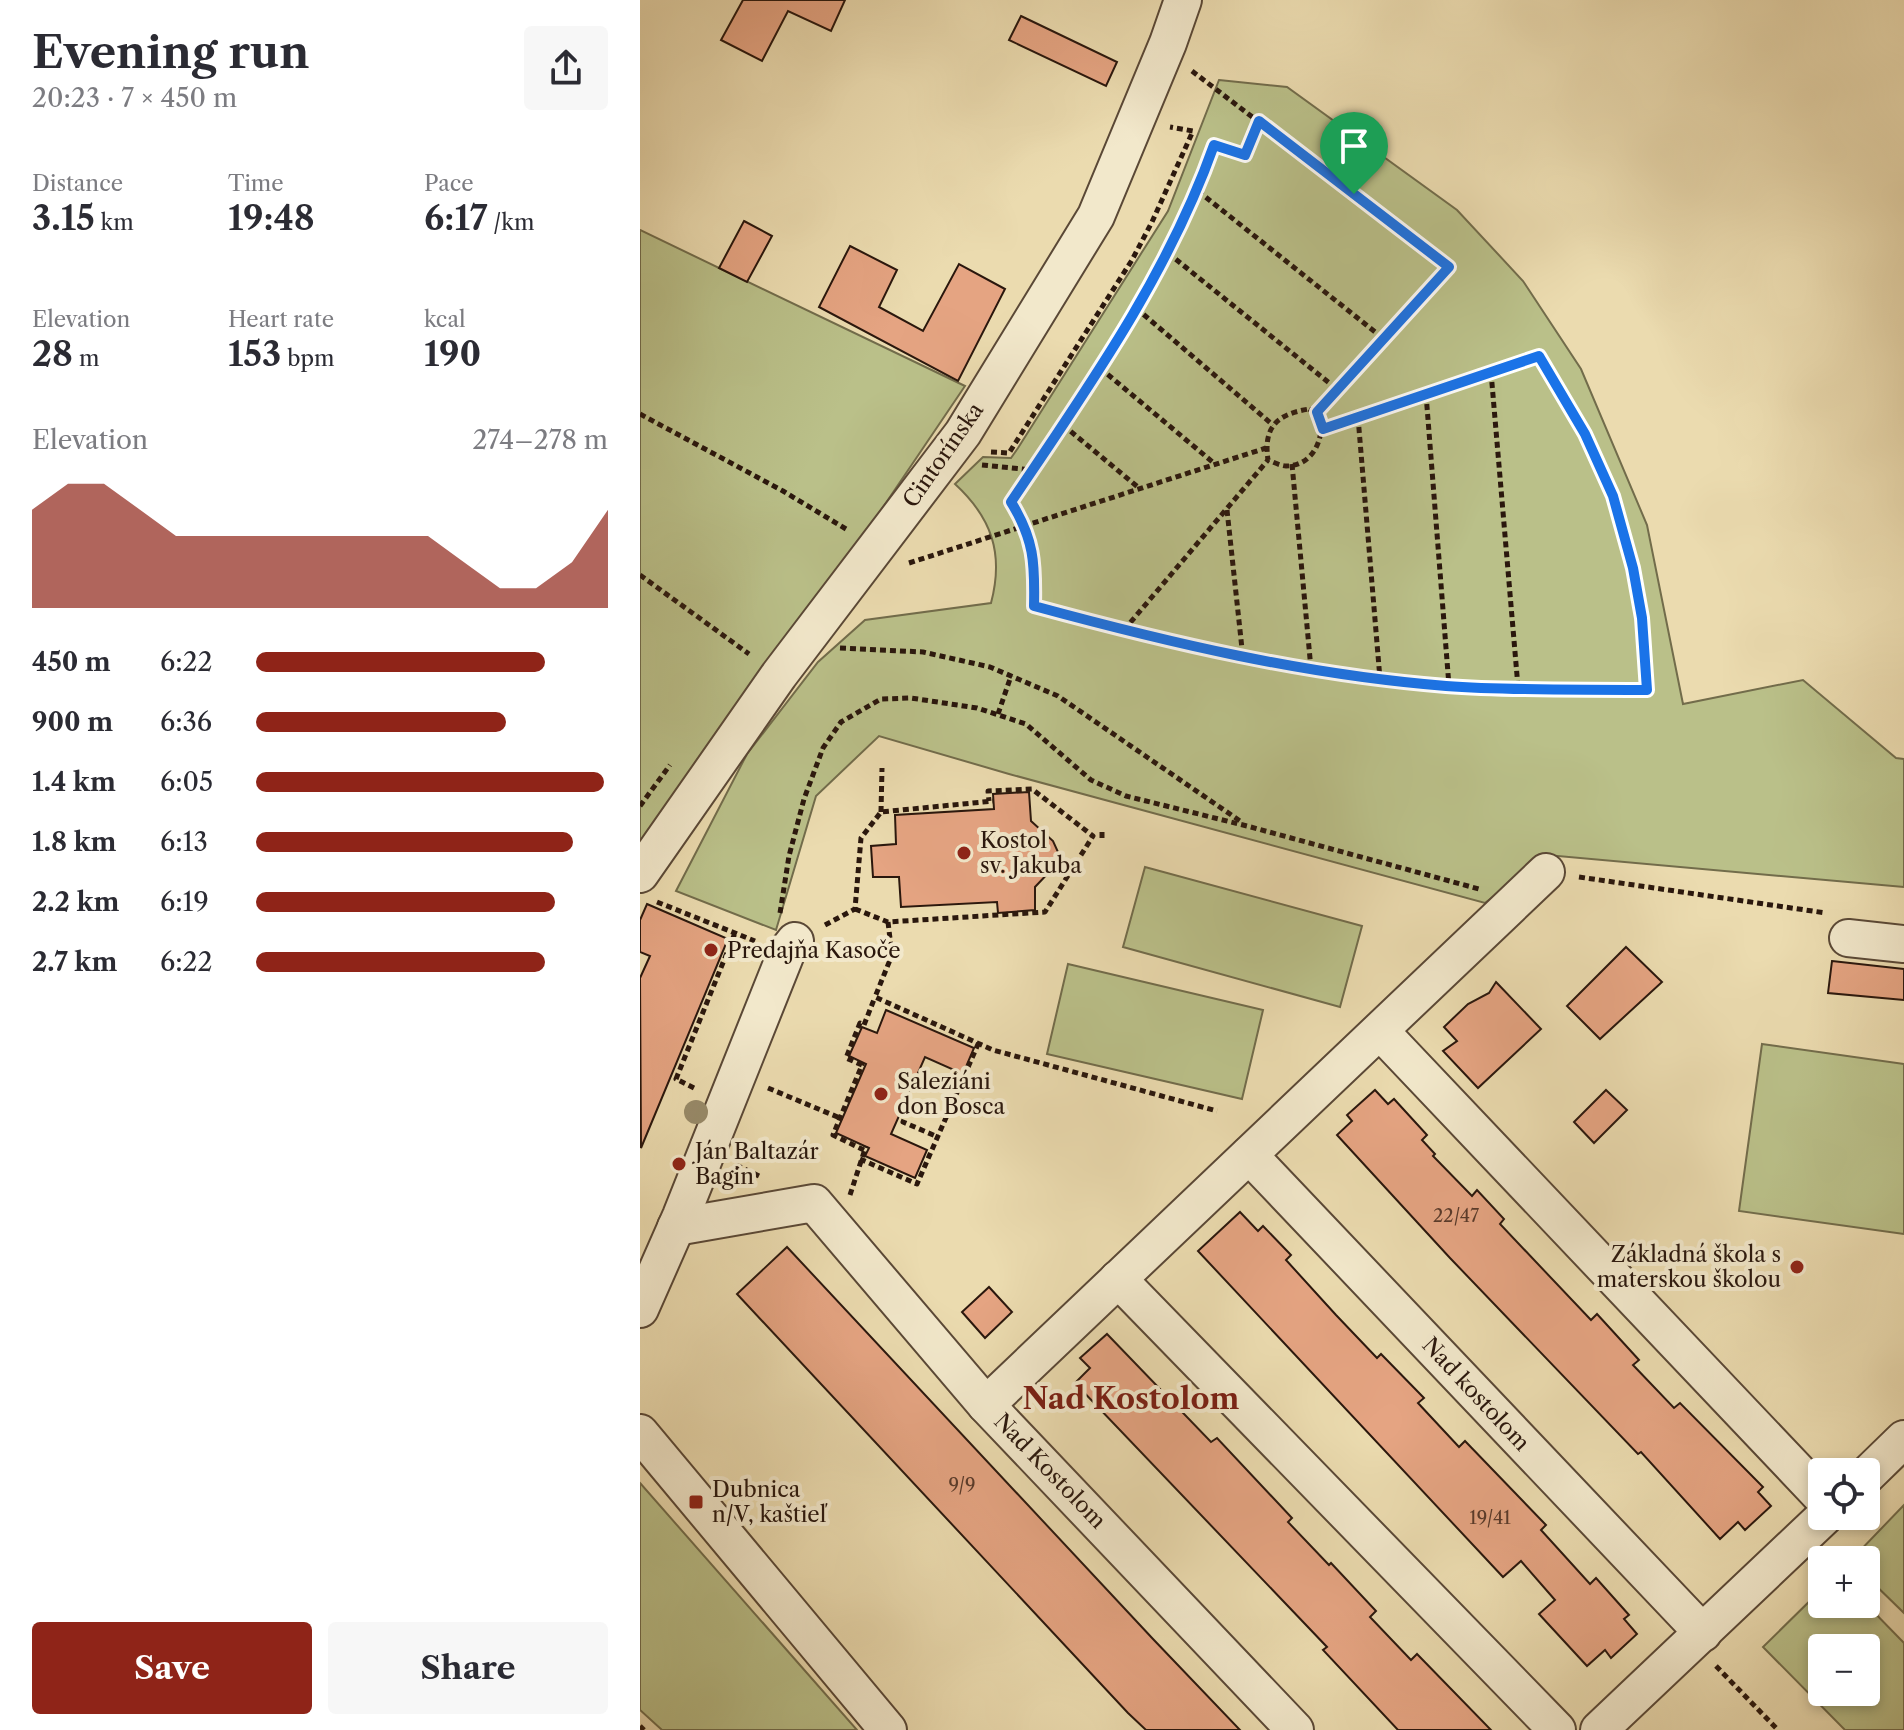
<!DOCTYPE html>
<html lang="en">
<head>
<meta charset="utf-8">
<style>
  body { margin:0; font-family:"Libre Caslon Text",serif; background:#f7f7f7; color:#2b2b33; height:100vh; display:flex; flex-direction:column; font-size:30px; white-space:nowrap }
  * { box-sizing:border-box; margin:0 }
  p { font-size:26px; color:#7c7c81 }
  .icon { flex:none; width:44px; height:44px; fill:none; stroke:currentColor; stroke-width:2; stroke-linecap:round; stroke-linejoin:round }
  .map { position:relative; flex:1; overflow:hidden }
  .sheet { display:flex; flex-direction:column; background:#fff; width:640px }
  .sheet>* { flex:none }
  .controls { position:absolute; left:1168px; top:1458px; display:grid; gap:16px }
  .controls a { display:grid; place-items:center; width:72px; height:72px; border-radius:8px; background:#fff; box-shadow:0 4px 12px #0003; font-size:40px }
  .pin { position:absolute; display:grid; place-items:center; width:68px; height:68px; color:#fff; margin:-82px -34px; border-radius:50% 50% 50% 0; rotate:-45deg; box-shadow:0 0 8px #0007 }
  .pin .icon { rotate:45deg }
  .round { display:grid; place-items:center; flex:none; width:84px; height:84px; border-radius:8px; background:#f7f7f7 }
  .head { display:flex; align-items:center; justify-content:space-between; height:136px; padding:0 32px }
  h1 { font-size:44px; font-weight:700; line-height:60px }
  .figures { display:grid; grid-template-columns:repeat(3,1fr); gap:12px; height:136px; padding:8px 32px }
  .figures div { display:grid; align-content:center }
  .figures b { font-size:34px; font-weight:700 }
  .figures small { font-size:22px; font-weight:400 }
  .figures p { font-size:22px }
  .chart { height:224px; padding:16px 32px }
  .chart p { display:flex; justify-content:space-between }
  .chart svg { width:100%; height:144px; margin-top:8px; fill:#8f2418; opacity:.7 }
  .cta { display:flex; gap:16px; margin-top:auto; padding:16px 32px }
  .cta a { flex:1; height:92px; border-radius:8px; background:#8f2418; color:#fff; font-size:32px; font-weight:700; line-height:92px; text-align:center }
  .cta a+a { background:#f7f7f7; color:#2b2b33 }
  ul { padding:0 32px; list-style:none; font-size:26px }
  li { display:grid; grid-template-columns:128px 96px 1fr; align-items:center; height:60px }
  li i { height:20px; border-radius:10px; background:#8f2418 }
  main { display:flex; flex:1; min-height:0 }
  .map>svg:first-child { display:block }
  .green { fill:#bac089; stroke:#726c4b; stroke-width:2; fill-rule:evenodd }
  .building { fill:#e5a482; stroke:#2a170d; stroke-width:2 }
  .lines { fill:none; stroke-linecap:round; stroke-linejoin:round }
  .minor-casing { stroke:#5a4836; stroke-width:40 }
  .path { stroke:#2a170d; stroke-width:5; stroke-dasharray:6 4; stroke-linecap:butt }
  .minor { stroke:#f2e8cb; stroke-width:36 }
  .tree { fill:#988b6a }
  .route-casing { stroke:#fff; stroke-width:16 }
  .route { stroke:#1a73e8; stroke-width:10 }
  .poi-dot { fill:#8f2418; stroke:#f2e8cb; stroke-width:3 }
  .labels { text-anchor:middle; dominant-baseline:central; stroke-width:8; stroke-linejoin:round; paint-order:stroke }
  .number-label { font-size:18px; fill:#593a2a }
  .street-label { font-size:22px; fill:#2a170d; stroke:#f2e8cb }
  .poi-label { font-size:22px; fill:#2a170d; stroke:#f2e8cb; text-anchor:start }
  .district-label { font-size:30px; font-weight:bold; fill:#7a1f14; stroke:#f2e8cb }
</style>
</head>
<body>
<main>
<section class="sheet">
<div class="head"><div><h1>Evening run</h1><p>20:23 · 7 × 450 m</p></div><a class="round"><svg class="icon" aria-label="share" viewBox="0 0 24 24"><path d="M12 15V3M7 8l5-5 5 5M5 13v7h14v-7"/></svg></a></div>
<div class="figures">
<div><p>Distance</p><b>3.15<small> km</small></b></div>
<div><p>Time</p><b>19:48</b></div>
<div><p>Pace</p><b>6:17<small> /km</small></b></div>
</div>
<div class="figures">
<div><p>Elevation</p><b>28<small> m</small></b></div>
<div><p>Heart rate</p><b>153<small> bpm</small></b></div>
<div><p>kcal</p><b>190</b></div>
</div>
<div class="chart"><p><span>Elevation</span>274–278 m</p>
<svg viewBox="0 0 160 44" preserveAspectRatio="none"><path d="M0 44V14L10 6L20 6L30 14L40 22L50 22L60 22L70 22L80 22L90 22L100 22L110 22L120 30L130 38L140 38L150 30L160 14V44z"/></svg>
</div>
<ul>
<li><b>450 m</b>6:22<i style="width:82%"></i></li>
<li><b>900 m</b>6:36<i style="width:71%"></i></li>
<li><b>1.4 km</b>6:05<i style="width:99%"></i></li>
<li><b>1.8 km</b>6:13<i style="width:90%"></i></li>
<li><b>2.2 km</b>6:19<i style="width:85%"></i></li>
<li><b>2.7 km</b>6:22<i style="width:82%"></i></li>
</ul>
<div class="cta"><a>Save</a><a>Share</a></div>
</section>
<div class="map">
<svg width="1264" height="1730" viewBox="0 0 1264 1730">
  <rect width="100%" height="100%" fill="#ebdbaf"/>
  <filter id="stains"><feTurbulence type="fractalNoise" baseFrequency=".0025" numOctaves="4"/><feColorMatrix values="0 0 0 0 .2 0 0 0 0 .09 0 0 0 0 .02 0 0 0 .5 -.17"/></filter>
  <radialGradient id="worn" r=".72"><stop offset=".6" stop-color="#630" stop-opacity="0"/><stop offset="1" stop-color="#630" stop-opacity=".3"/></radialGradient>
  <g class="green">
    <path d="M579 80 647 87 817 210 883 281 941 369 1007 525 1043 704 1163 680 1256 758 1264 759V887L907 855 845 903 369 774 239 736 176 796 136 930 36 891 107 754 178 662 225 620 351 603C364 554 352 518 315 484L343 457 371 458 378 448 528 211Z"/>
    <path d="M0 230 325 386 231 525 0 851Z"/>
    <path d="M505 867 722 926 700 1007 483 947Z"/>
    <path d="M428 964 623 1010 602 1099 407 1054Z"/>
    <path d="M1122 1044 1264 1064V1234L1099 1211Z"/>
    <path d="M0 1483 217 1730H22L0 1710Z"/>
    <path d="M1264 1505V1613L1226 1576V1560H1211Z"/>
    <path d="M1182 1589V1604H1226L1264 1643V1730H1205L1123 1647ZM1182 1648H1226V1692H1182Z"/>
  </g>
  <g class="building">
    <path d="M103 0H205L191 31 148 11 122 61 81 40Z"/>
    <path d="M381 16 477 62 466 86 369 40Z"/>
    <path d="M104 221 132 236 107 282 79 268Z"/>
    <path d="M210 246 257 270 239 307 283 331 319 264 365 289 318 381 179 307Z"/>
    <path d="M389 792 391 821 413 841 418 852 414 867 395 887V910L358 913 357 902 261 907 259 877H233L231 846 256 844 255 815 354 809 353 794Z"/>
    <path d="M7 904 88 939 1 1148 0 978 10 956 0 952V920Z"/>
    <path d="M986 947 1022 982 960 1039 927 1006Z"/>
    <path d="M1192 961 1264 969V1000L1188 993Z"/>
    <path d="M856 982 901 1029 838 1088 803 1051 817 1041 804 1027 828 1004 849 993Z"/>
    <path d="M246 1010 334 1048 323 1074 285 1057 251 1134 287 1150 275 1178 225 1156 229 1148 196 1133 226 1064 209 1056 222 1027 237 1033Z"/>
    <path d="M735 1090 748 1104 754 1099 787 1135 782 1140 795 1154 793 1156 832 1196 837 1190 864 1219 860 1224 951 1320 957 1314 999 1360 993 1365 1034 1408 1040 1403 1123 1487 1118 1492 1131 1506 1105 1530 1098 1522 1080 1539 1001 1452 998 1454 810 1258 697 1135 712 1121 707 1115Z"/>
    <path d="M966 1090 987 1110 954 1143 934 1122Z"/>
    <path d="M600 1212 618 1231 623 1226 651 1255 646 1260 696 1315 737 1358 741 1354 784 1398 778 1403 819 1447 825 1441 906 1525 901 1530 950 1584 956 1578 989 1615 984 1619 997 1634 971 1658 965 1650 947 1666 899 1614 915 1600 881 1561 863 1577 558 1251Z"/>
    <path d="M147 1247 513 1639 600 1730H506L488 1713 97 1294Z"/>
    <path d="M349 1287 372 1312 345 1338 322 1312Z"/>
    <path d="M467 1334 571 1442 577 1438 652 1518 648 1522 689 1565 691 1563 736 1611 730 1617 771 1660 777 1654 851 1730H758L683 1650 687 1647 435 1383 450 1368 440 1358Z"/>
  </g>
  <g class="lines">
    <g class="minor-casing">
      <g id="minor">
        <path d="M0 874 139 675 323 433 456 216 528 43 543 0"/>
        <path d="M1208 938 1264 944"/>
        <path d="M741 1032 1182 1497"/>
        <path d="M609 1155 1063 1633"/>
        <path d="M36 1227 174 1203 346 1405 655 1730"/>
        <path d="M478 1279 917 1730"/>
        <path d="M0 1309 41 1216 147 951 155 941"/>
        <path d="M346 1405 906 872"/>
        <path d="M0 1433 248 1730"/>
        <path d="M1226 1476 1264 1439"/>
        <path d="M959 1730 1185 1516"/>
      </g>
    </g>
    <g class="path">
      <path d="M552 71 809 267 677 412"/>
      <path d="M619 121 605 155 574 145C528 275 447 390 371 502 394 539 395 563 394 606 530 643 666 675 806 686 873 691 940 689 1007 690L1002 618 993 568 973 496 945 434 899 356 683 429"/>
      <path d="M558 191 744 339"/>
      <path d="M528 253 698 390"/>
      <path d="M496 308 633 425"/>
      <path d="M460 368 575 464"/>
      <path d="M851 372 878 687"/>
      <path d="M786 394 809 686"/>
      <path d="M669 409 680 415C685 437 674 466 646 466 641 466 633 462 628 460 623 426 638 414 669 409Z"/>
      <path d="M0 414 143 491 206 529"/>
      <path d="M718 417 740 679"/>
      <path d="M423 425 499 488"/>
      <path d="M351 452 369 453 492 260 512 222 553 131 530 127"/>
      <path d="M652 464 671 669"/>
      <path d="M342 465 392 470"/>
      <path d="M587 510 603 658"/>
      <path d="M269 563 626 448"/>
      <path d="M0 575 109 654"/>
      <path d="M484 630 628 460"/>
      <path d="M200 648 283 652 350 667 418 696 603 823"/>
      <path d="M358 714 371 676"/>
      <path d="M0 806 30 765"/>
      <path d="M241 812 242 768"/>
      <path d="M462 832V839"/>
      <path d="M939 877 1186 913"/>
      <path d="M17 902 115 941"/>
      <path d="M215 909 248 922 405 912 453 836 392 789 348 791 349 801"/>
      <path d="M140 913 149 856 164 799 183 748 201 722 241 699 271 698 337 708 386 724 451 780 486 796 607 826 839 889"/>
      <path d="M248 922 252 955 235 997 353 1050 577 1111"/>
      <path d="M185 925 215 909 221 838 241 812 353 801"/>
      <path d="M54 1088 36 1079 95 933"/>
      <path d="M128 1088 200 1118"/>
      <path d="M263 1105 269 1107 263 1122 298 1137"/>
      <path d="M224 1150 193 1135 222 1065 206 1058 220 1023 224 1025 235 997"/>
      <path d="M220 1159 277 1184 339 1042"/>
      <path d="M96 1165 119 1176"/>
      <path d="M210 1195 226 1146"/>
      <path d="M1076 1666 1138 1730"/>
      <path d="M0 1726 4 1730"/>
    </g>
    <use href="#minor" class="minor"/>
  </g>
  <circle class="tree" cx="56" cy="1112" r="12"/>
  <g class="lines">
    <g class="route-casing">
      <path id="route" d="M619 121 809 267 677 412 683 429 899 356 945 434 973 496 993 568 1002 618 1007 690C940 689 872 691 806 686 666 675 530 643 394 606 395 563 394 539 371 502 447 389 528 275 574 145L605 155Z"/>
    </g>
    <use href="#route" class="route"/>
  </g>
  <g class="poi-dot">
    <circle cx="324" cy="853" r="8"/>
    <circle cx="71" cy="950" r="8"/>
    <circle cx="241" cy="1094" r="8"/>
    <circle cx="39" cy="1164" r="8"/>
    <circle cx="1157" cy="1267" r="8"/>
    <rect x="48" y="1494" width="16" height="16" rx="4"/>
  </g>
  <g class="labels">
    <g class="number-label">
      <text x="816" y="1216">22/47</text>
      <text x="322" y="1485">9/9</text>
      <text x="850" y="1518">19/41</text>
    </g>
    <g class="street-label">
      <text transform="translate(303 455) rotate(-55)">Cintorínska</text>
      <text transform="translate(836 1394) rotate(47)">Nad kostolom</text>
      <text transform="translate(410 1471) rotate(46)">Nad Kostolom</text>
    </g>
    <g class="poi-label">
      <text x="340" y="840">Kostol<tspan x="340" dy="25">sv. Jakuba</tspan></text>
      <text x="87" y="950">Predajňa Kasoče</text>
      <text x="257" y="1081">Saleziáni<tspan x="257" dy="25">don Bosca</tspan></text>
      <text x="55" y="1151">Ján Baltazár<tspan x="55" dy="25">Bagin</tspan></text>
      <text x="1141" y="1254" text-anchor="end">Základná škola s<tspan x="1141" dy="25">materskou školou</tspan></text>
      <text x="72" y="1489">Dubnica<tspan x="72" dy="25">n/V, kaštieľ</tspan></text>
    </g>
    <g class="district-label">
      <text x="491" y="1398">Nad Kostolom</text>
    </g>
  </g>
  <rect width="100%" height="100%" filter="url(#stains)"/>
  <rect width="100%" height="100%" fill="url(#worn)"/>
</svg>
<div class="controls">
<a><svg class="icon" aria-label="locate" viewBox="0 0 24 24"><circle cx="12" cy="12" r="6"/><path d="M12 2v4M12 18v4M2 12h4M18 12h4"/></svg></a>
<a>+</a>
<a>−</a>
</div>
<div class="pin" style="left:714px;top:194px;background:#1e9e55"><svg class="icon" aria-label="arrive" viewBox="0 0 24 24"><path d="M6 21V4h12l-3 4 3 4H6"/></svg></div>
</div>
</main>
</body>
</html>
